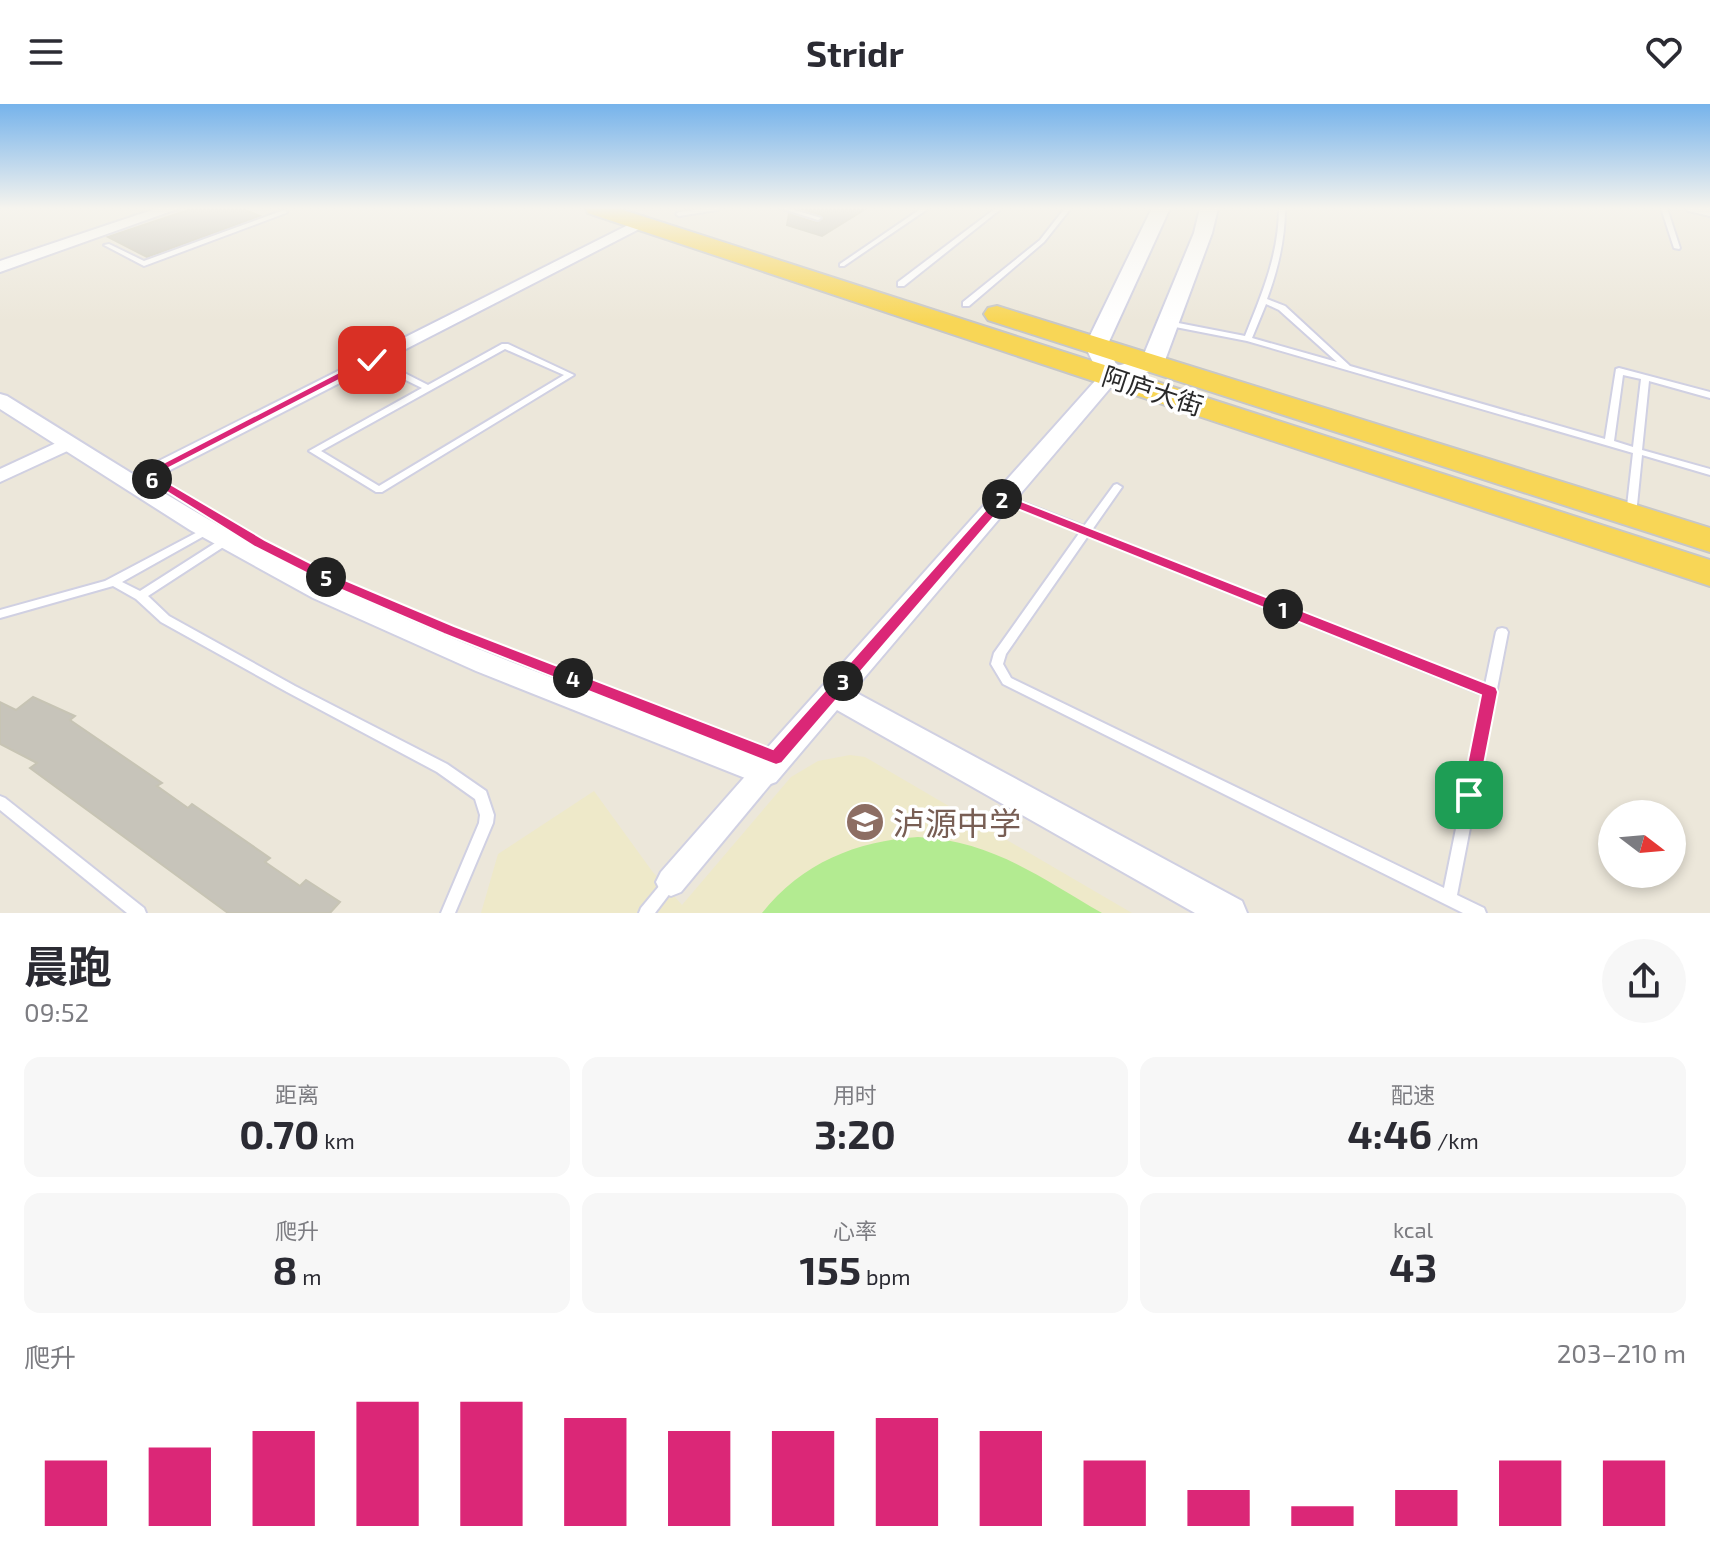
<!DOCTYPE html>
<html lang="zh">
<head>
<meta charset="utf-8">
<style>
  body { margin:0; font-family:"Exo 2","Noto Sans SC",sans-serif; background:#f7f7f7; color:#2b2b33; height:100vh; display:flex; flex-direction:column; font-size:30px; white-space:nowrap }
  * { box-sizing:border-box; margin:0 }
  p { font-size:26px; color:#7c7c81 }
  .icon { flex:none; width:44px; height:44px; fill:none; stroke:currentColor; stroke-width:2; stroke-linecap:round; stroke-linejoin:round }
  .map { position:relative; height:809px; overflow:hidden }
  .drawer { display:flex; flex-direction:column; background:#fff; flex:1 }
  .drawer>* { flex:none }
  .needle { width:52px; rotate:106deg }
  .fabs { position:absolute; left:1598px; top:696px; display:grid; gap:16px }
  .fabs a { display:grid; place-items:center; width:88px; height:88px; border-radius:50%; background:#fff; box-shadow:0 4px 12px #0003; font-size:40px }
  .pin { position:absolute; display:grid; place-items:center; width:68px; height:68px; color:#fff; margin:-34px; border-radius:16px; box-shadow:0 4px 12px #0006 }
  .km { position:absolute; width:40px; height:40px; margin:-20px; border-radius:50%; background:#222; color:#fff; font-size:22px; line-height:40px; text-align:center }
  .round { display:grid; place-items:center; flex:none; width:84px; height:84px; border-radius:42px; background:#f7f7f7 }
  .headline { display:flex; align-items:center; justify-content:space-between; height:136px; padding:0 24px }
  h1 { font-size:44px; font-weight:700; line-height:60px }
  .metrics { display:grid; grid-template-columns:repeat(3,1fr); gap:12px; height:136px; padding:8px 24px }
  .metrics div { display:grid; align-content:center; border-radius:16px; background:#f7f7f7; text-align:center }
  .metrics b { font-size:40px; font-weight:700 }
  .metrics small { font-size:22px; font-weight:400 }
  .metrics p { font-size:22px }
  .chart { height:224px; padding:16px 24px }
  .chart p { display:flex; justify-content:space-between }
  .chart svg { width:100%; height:144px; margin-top:8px; stroke:#db2777; stroke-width:6 }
  header { display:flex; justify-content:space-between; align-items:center; height:104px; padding:0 24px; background:#fff; font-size:36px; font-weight:700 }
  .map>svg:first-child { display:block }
  .education { fill:#eee9c9 }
  .pitch { fill:#b3eb91 }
  .building { fill:#c7c4ba; stroke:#c7c4b4; stroke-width:2 }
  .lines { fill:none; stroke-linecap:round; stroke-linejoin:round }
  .service-casing { stroke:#d0d0e2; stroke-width:4 }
  .minor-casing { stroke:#d0d0e2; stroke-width:4 }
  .tertiary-casing { stroke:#d0d0e2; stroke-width:4 }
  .secondary-casing { stroke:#d0d0e2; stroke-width:4 }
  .trunk-casing { stroke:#c7c7c7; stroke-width:4 }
  .service { fill:#fff; fill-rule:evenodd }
  .minor { fill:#fff; fill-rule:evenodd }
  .tertiary { fill:#fff; fill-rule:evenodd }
  .secondary { fill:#fff; fill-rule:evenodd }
  .trunk { fill:#f8d656; fill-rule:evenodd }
  .route { fill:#db2777; stroke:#fff; stroke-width:2 }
  .labels { text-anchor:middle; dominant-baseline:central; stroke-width:7; stroke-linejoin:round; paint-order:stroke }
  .street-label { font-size:26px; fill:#292929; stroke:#fff }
  .near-education-label { font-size:32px; fill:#785e54; stroke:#fff; text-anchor:start }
</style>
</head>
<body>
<header><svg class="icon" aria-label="menu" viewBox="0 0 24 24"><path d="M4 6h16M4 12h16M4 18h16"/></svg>Stridr<svg class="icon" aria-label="heart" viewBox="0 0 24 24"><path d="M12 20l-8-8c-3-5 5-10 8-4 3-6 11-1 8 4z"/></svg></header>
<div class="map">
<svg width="1710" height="809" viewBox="0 0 1710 809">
  <rect width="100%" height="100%" fill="#ece7da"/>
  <path class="education" d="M850 651 865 653 1132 809H481L498 750 594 687 652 767 682 801 791 673 818 657Z"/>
  <path class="pitch" d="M918 733C993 737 1039 773 1102 809H762C802 759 856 737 918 733Z"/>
  <g class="building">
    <path d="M194 104H241L260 112 147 153 108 133Z"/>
    <path d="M797 104H867L822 132 787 121 789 110 817 119 824 115 822 111Z"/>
    <path d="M33 593 75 612 70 616 162 679 157 682 188 704 192 700 270 754 265 758 300 782 306 776 340 798 330 809H228L30 664 37 659 0 640V598L16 606Z"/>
  </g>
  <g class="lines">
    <g class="service-casing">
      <g id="service">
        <path d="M708 104H720L717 106 679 112 676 110 679 108Z"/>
        <path d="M780 104H788L821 114 818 116Z"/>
        <path d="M922 104H929L844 162H840V160Z"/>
        <path d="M996 104H1002L904 182H898V178Z"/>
        <path d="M1065 104H1071L1044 138 969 202H963V198L1040 136Z"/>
        <path d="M1279 104H1285C1285 136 1278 165 1267 195L1285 202 1350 262 1605 335 1616 265 1619 264 1710 288V294L1649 277 1642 346 1710 365V371L1642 351 1636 411 1635 413H1627L1626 411 1633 349 1247 237 1165 221 1164 219 1168 217 1245 232C1262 190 1279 150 1279 104ZM1266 200 1279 206 1337 258 1252 234ZM1623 271 1641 275 1633 343 1614 337Z"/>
        <path d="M1661 104H1667L1680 144 1679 145 1674 144Z"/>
        <path d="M284 106 287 108 286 109 144 162 104 141 109 140 144 157Z"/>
        <path d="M502 240H508L574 271 382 388H376L309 347 422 284 369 258V254H375L428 281ZM505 245 564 271 379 382 321 347Z"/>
        <path d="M1117 380 1122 383 1092 426 1485 581 1496 528 1498 525 1502 524 1506 525 1508 528 1457 791 1484 804 1486 809H1463L1003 580 991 560 994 549 1080 428 1000 396 998 394 1003 391 1006 392 1084 422 1114 381ZM1088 432 1483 591 1444 784 1011 574 1003 560 1006 550Z"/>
        <path d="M209 422 214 425 213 427 122 478 140 487 223 434H231L232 436 231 438 148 492 169 512 295 582 447 660 486 687 494 711 493 719 455 809H441L479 719 480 711 475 695 437 668 287 588 161 518 136 495 113 482 0 514V506L105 477Z"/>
        <path d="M0 692 5 694 144 804 146 809H127L0 706Z"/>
        <path d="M670 773 675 775 677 780 655 809H639L641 804 665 775Z"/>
      </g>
    </g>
    <g class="minor-casing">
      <g id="minor">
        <path d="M1687 104H1710V112L1688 107Z"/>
        <path d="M642 114 649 118 647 121 139 382 132 384 122 378 125 374Z"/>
        <path d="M69 333 78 339 76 343 0 378V365Z"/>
        <path d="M765 657 774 660 778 668 774 676 681 788 671 792 661 788 656 778 661 768 756 660Z"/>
      </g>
    </g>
    <g class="tertiary-casing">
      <g id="tertiary">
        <path d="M158 104H180L0 168V157Z"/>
        <path d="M1110 266 1117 268 1120 272 1117 276 853 587 1242 797 1247 809H1195L837 606 776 678 765 682 476 567 313 494 190 426 0 305V290L7 292C100 349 191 409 288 459 439 537 602 591 760 652L1103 268Z"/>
      </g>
    </g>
    <g class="secondary-casing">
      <path id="secondary" d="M1152 104H1170L1107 242 1117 262 1142 255 1194 129 1200 104H1218L1212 129 1164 259 1160 264 1110 279 1102 277 1085 242Z"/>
    </g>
    <g class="trunk-casing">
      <g id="trunk">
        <path d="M585 104H617L1710 456V482L588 109Z"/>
        <path d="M997 202 1710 424V448L988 216 984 210 988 204Z"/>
      </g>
    </g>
    <use href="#service" class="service"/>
    <use href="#minor" class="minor"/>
    <use href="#tertiary" class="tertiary"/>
    <use href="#secondary" class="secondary"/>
    <use href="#trunk" class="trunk"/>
  </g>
  <linearGradient id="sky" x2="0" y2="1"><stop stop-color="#76b3eb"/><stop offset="0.48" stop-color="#f6f4ee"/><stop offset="1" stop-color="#f6f4ee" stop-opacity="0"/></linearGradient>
  <rect width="1710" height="217" fill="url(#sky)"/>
  <path class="route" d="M368 253 378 256 155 371 265 436 340 474 454 522 773 645 999 391 1003 390 1496 583 1498 588 1478 691 1476 697 1469 699 1463 697 1461 691 1481 591 1005 400 782 659 776 661 444 530 330 481 255 443 140 371Z"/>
  <defs>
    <g id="school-disc" transform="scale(2)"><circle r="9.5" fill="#8d6e63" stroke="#fff"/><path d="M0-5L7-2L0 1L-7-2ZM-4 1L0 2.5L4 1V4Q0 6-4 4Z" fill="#fff"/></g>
  </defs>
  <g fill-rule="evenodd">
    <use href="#school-disc" x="865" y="718"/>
  </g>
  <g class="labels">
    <g class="street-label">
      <text transform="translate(1153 286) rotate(18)">阿庐大街</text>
    </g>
    <g class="near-education-label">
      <text x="893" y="718">泸源中学</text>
    </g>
  </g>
</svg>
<div class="fabs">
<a><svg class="needle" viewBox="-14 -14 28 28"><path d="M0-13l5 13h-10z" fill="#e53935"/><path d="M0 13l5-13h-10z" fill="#7c7c81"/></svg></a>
</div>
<div class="pin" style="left:1469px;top:691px;background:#1e9e55"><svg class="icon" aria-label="arrive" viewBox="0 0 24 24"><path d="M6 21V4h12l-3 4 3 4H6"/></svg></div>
<div class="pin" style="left:372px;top:256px;background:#d93025"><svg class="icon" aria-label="check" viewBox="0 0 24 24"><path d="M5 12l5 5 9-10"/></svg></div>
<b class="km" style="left:1283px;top:505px">1</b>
<b class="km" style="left:1002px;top:395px">2</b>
<b class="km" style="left:843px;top:577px">3</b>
<b class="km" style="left:573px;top:574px">4</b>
<b class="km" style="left:326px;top:473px">5</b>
<b class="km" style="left:152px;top:375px">6</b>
</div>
<section class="drawer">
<div class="headline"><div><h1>晨跑</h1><p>09:52</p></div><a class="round"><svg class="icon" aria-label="share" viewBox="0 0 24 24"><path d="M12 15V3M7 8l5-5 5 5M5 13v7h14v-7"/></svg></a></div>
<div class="metrics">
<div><p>距离</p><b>0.70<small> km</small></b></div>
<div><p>用时</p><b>3:20</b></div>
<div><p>配速</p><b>4:46<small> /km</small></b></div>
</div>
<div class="metrics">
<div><p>爬升</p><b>8<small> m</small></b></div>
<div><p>心率</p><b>155<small> bpm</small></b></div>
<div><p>kcal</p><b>43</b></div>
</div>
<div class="chart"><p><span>爬升</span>203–210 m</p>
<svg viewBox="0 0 160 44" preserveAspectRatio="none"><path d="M5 44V24M15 44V20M25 44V15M35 44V6M45 44V6M55 44V11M65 44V15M75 44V15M85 44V11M95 44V15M105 44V24M115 44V33M125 44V38M135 44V33M145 44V24M155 44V24"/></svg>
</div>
</section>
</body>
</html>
